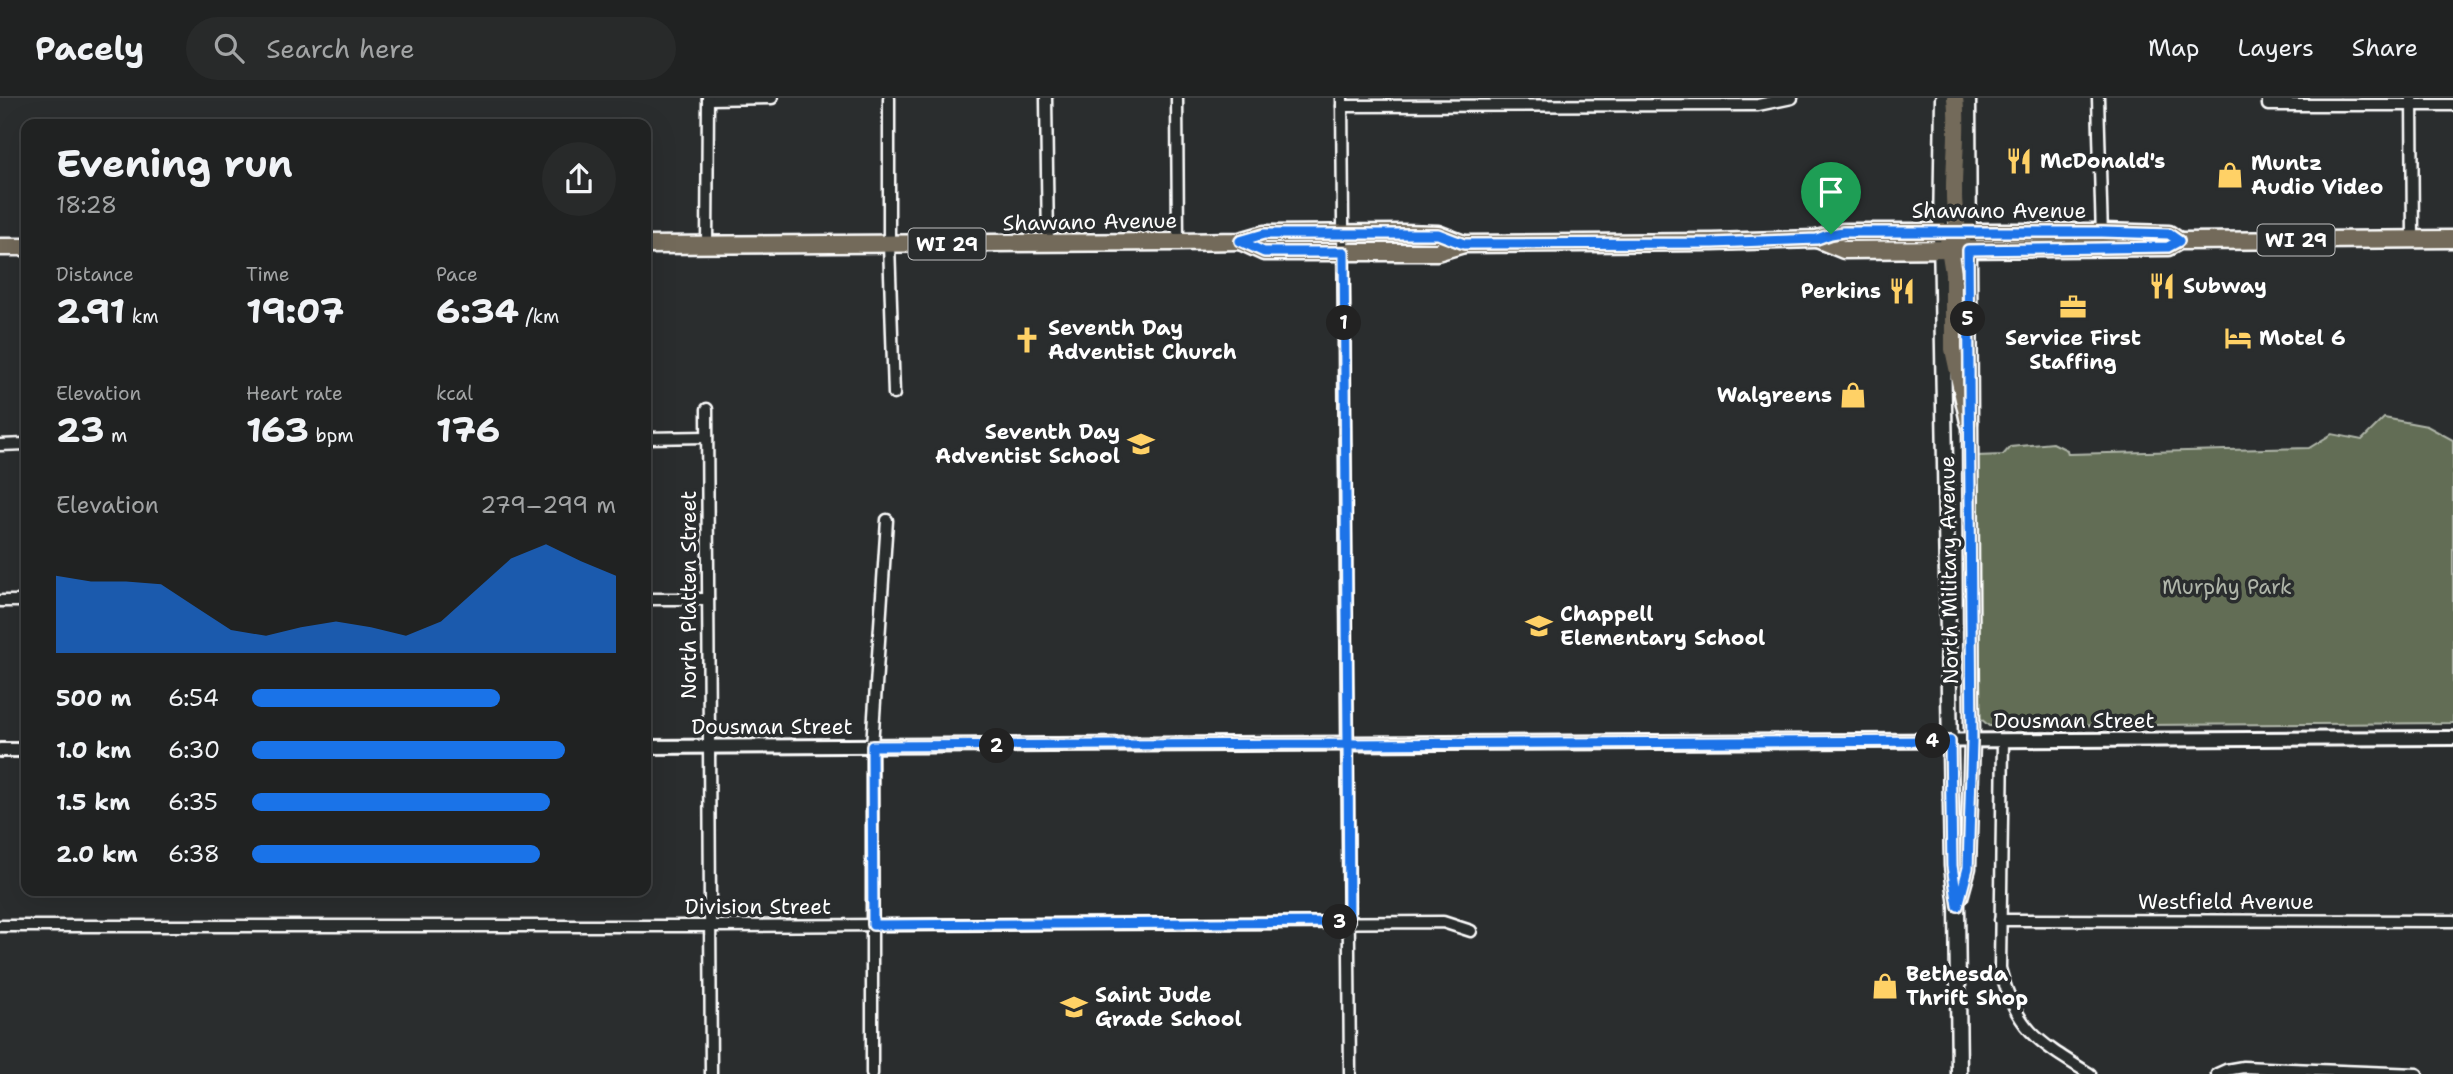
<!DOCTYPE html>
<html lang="en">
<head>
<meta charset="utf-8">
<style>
  body { margin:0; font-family:"Shantell Sans",sans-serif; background:#282a2a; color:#f1f3f6; height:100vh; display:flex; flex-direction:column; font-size:26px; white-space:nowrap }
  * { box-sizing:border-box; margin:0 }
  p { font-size:23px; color:#a2a4a5 }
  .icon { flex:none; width:38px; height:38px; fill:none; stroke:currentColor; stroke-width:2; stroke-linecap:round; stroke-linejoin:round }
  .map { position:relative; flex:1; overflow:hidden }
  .panel { position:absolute; left:21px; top:21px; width:630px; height:777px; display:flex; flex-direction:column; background:#202222; border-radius:14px; box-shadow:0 7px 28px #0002,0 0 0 2px #3d3f40 }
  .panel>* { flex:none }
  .pin { position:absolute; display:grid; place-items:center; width:60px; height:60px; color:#fff; margin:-72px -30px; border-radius:50% 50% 50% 0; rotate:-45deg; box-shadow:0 0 7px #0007 }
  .pin .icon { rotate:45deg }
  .km { position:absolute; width:35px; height:35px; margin:-18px; border-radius:50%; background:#222; color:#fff; font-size:19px; line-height:35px; text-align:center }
  .round { display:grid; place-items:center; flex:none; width:74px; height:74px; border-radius:37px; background:#282a2a }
  .summary { display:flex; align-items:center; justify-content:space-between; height:119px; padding:0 35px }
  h1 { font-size:38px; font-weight:700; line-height:52px }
  .stats { display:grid; grid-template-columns:repeat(3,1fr); gap:10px; height:119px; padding:7px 35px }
  .stats div { display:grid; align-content:center }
  .stats b { font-size:35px; font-weight:700 }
  .stats small { font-size:19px; font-weight:400 }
  .stats p { font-size:19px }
  .chart { height:196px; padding:14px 35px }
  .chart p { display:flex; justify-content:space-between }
  .chart svg { width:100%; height:126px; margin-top:7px; fill:#1a73e8; opacity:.7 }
  ul { padding:0 35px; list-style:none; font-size:23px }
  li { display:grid; grid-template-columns:112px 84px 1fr; align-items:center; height:52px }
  li i { height:18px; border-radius:9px; background:#1a73e8 }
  header { display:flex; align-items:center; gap:42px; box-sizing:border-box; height:98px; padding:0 35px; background:#202222; border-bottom:2px solid #3d3f40 }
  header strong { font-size:33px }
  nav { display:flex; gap:38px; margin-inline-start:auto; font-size:24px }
  .search { width:490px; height:63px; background:#282a2a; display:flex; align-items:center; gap:18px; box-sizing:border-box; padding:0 24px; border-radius:38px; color:#a2a4a5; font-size:26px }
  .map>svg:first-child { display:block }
  .green { fill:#626d54; stroke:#b0b6aa; stroke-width:2 }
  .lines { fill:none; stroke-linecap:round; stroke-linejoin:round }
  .minor-casing { stroke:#fff; stroke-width:15 }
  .tertiary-casing { stroke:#fff; stroke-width:18 }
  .secondary-casing { stroke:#fff; stroke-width:19 }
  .primary-casing { stroke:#fff; stroke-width:21 }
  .minor { stroke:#2a2d2e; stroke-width:10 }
  .tertiary { stroke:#2a2d2e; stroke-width:12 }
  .secondary { stroke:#2a2d2e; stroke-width:14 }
  .primary { stroke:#736b5a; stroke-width:16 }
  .route-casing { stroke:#fff; stroke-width:14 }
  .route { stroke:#1a73e8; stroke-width:9 }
  .labels { text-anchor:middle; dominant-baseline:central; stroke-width:7; stroke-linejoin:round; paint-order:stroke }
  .shield { fill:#2a2d2e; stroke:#bfc0c0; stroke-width:2 }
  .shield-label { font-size:19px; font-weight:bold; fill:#fff }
  .poi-label { font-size:21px; font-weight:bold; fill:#fff; stroke:#2a2d2e; text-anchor:start }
  .street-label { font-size:21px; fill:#fff; stroke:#2a2d2e }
  .park-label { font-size:21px; fill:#b0b6aa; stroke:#2a2d2e }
</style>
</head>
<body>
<header>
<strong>Pacely</strong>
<div class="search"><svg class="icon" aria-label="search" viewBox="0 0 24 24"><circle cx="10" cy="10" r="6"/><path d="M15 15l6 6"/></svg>Search here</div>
<nav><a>Map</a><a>Layers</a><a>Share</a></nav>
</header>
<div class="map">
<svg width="2453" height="976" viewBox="0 0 2453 976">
  <rect width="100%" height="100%" fill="#2a2d2e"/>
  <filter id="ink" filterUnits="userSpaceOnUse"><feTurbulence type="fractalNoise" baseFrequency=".0143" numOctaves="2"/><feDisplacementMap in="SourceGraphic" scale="14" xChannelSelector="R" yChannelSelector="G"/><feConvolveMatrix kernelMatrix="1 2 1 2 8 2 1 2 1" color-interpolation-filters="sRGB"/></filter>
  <g filter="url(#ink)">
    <path class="green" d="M2384 320 2427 328 2453 342V625L1989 628 1979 619 1976 358 2003 357 2010 349 2053 345 2067 352 2068 356 2309 350 2332 336 2362 342Z"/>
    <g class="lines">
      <g class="minor-casing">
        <g id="minor">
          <path d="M889 0V146L894 296"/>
          <path d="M1046 0 1048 146"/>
          <path d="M1177 0 1178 144"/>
          <path d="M1342 0 1350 976"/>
          <path d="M2098 0 2102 139"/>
          <path d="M2268 0V7H2453"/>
          <path d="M2412 0 2413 141"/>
          <path d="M708 1 772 0"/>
          <path d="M1342 8 1758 7 1792 0"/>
          <path d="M707 147 708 0"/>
          <path d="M707 311 711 976"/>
          <path d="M646 340 707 339"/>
          <path d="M0 347 26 346"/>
          <path d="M646 501H708"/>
          <path d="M0 503H26"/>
          <path d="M2003 643 2000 870C2016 932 2038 944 2090 976"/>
          <path d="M2000 822 2453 823"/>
          <path d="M0 828H710L1443 824 1471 833"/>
          <path d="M872 976V648L887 422"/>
          <path d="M2217 976 2226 972 2243 969 2417 976"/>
        </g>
      </g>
      <g class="tertiary-casing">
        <g id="tertiary">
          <path d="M646 649 2453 640"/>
          <path d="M0 652H26"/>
        </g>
      </g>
      <g class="secondary-casing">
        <g id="secondary">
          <path d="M1943 0 1941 135 1952 768 1957 808 1959 976"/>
          <path d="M1960 799 1968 770 1972 643 1968 0"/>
        </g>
      </g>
      <g class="primary-casing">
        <g id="primary">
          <path d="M1955 0C1961 45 1945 101 1962 143"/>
          <path d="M1817 141 1844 152 2168 149 2179 143 2453 141"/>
          <path d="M1240 143 1264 154H1437L1464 146 1713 144 1817 141 1843 134H2102L2169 136 2179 143"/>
          <path d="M1948 144 1953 175V251L1969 324"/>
          <path d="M646 147 1178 144 1240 143 1264 136 1402 135 1438 136 1464 146"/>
          <path d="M0 149H26"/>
        </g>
      </g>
      <use href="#minor" class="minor"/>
      <use href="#tertiary" class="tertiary"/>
      <use href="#secondary" class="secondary"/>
      <use href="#primary" class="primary"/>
    </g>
  </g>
  <g class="lines" filter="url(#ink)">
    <g class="route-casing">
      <path id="route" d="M1831 136 1817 141 1713 145 1464 146 1438 136H1264L1240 143 1264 154H1344L1348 646 872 648 873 827 1349 824 1348 646 1950 643 1952 768 1958 808 1968 770 1972 643 1968 152 2168 149 2179 143 2169 136 2102 134H1843L1831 136"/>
    </g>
    <use href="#route" class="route"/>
  </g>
  <defs>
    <g id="restaurant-bare" transform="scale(2.1)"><path d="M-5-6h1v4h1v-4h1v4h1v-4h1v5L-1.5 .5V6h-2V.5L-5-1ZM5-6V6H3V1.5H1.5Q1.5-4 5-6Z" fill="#ffd166" stroke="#2a2d2e" stroke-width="2.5" paint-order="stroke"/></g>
    <g id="shop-bare" transform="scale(2.1)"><path d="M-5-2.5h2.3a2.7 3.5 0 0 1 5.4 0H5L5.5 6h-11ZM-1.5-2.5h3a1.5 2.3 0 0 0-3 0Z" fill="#ffd166" stroke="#2a2d2e" stroke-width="2.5" paint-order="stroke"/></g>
    <g id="office-bare" transform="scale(2.1)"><path d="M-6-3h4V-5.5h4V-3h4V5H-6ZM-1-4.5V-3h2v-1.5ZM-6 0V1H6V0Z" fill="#ffd166" stroke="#2a2d2e" stroke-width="2.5" paint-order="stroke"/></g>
    <g id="hotel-bare" transform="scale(2.1)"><path d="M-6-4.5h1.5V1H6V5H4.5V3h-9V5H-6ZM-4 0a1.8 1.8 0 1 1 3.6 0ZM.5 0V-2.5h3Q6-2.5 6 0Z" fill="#ffd166" stroke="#2a2d2e" stroke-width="2.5" paint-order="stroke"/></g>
    <g id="church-bare" transform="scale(2.1)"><path d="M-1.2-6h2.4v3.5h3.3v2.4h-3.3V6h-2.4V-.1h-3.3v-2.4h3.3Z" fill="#ffd166" stroke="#2a2d2e" stroke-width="2.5" paint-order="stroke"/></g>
    <g id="school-bare" transform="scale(2.1)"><path d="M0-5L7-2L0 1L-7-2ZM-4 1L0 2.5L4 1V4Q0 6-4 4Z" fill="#ffd166" stroke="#2a2d2e" stroke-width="2.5" paint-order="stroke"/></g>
  </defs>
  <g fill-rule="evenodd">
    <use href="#restaurant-bare" x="2019" y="63"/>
    <use href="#shop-bare" x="2230" y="77"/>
    <use href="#restaurant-bare" x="2162" y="188"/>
    <use href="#restaurant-bare" x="1902" y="193"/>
    <use href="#office-bare" x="2073" y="209"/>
    <use href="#hotel-bare" x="2238" y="240"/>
    <use href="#church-bare" x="1027" y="242"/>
    <use href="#shop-bare" x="1853" y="297"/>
    <use href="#school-bare" x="1141" y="346"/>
    <use href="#school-bare" x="1539" y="528"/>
    <use href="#shop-bare" x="1885" y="888"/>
    <use href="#school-bare" x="1074" y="909"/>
  </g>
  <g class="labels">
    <g class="shield">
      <rect x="2257.5" y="126.5" width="77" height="31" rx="5"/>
      <rect x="908.5" y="130.5" width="77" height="31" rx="5"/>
    </g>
    <g class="shield-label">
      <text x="2296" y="142">WI 29</text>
      <text x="947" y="146">WI 29</text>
    </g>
    <g class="poi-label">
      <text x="2040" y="63">McDonald's</text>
      <text x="2251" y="65">Muntz<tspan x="2251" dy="24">Audio Video</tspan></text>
      <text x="2183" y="188">Subway</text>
      <text x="1881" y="193" text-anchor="end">Perkins</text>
      <text x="1048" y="230">Seventh Day<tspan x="1048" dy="24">Adventist Church</tspan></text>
      <text x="2073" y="240" text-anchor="middle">Service First<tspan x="2073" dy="24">Staffing</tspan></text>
      <text x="2259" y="240">Motel 6</text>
      <text x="1832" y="297" text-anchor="end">Walgreens</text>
      <text x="1120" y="334" text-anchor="end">Seventh Day<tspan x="1120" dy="24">Adventist School</tspan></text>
      <text x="1560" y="516">Chappell<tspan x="1560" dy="24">Elementary School</tspan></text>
      <text x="1906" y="876">Bethesda<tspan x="1906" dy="24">Thrift Shop</tspan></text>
      <text x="1095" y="897">Saint Jude<tspan x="1095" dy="24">Grade School</tspan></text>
    </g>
    <g class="street-label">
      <text x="1999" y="113">Shawano Avenue</text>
      <text transform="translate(1090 124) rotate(-1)">Shawano Avenue</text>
      <text transform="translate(1949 472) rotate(-91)">North Military Avenue</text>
      <text transform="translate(689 497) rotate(-90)">North Platten Street</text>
      <text x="2074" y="623">Dousman Street</text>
      <text x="772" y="629">Dousman Street</text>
      <text x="2226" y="804">Westfield Avenue</text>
      <text x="758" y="809">Division Street</text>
    </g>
    <g class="park-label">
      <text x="2227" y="489">Murphy Park</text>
    </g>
  </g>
</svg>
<div class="pin" style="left:1831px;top:136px;background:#1e9e55"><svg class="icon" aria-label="arrive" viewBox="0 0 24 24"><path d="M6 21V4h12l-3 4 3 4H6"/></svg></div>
<b class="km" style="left:1344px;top:225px">1</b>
<b class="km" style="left:997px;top:648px">2</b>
<b class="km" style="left:1340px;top:824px">3</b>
<b class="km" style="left:1933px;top:643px">4</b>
<b class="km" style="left:1968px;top:221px">5</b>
<section class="panel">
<div class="summary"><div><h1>Evening run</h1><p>18:28</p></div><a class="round"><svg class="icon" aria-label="share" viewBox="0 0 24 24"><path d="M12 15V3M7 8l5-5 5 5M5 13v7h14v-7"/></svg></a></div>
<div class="stats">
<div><p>Distance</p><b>2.91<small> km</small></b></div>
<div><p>Time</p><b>19:07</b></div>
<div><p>Pace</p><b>6:34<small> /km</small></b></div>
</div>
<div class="stats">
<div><p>Elevation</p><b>23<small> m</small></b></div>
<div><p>Heart rate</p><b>163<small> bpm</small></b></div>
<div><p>kcal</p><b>176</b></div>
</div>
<div class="chart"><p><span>Elevation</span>279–299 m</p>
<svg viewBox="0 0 160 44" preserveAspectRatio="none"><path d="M0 44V17L10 19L20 19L30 20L40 28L50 36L60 38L70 35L80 33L90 35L100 38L110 33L120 22L130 11L140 6L150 12L160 17V44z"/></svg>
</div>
<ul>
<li><b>500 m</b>6:54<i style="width:68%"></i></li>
<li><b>1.0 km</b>6:30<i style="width:86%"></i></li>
<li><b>1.5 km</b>6:35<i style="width:82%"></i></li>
<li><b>2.0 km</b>6:38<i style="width:79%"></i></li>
</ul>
</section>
</div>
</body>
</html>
